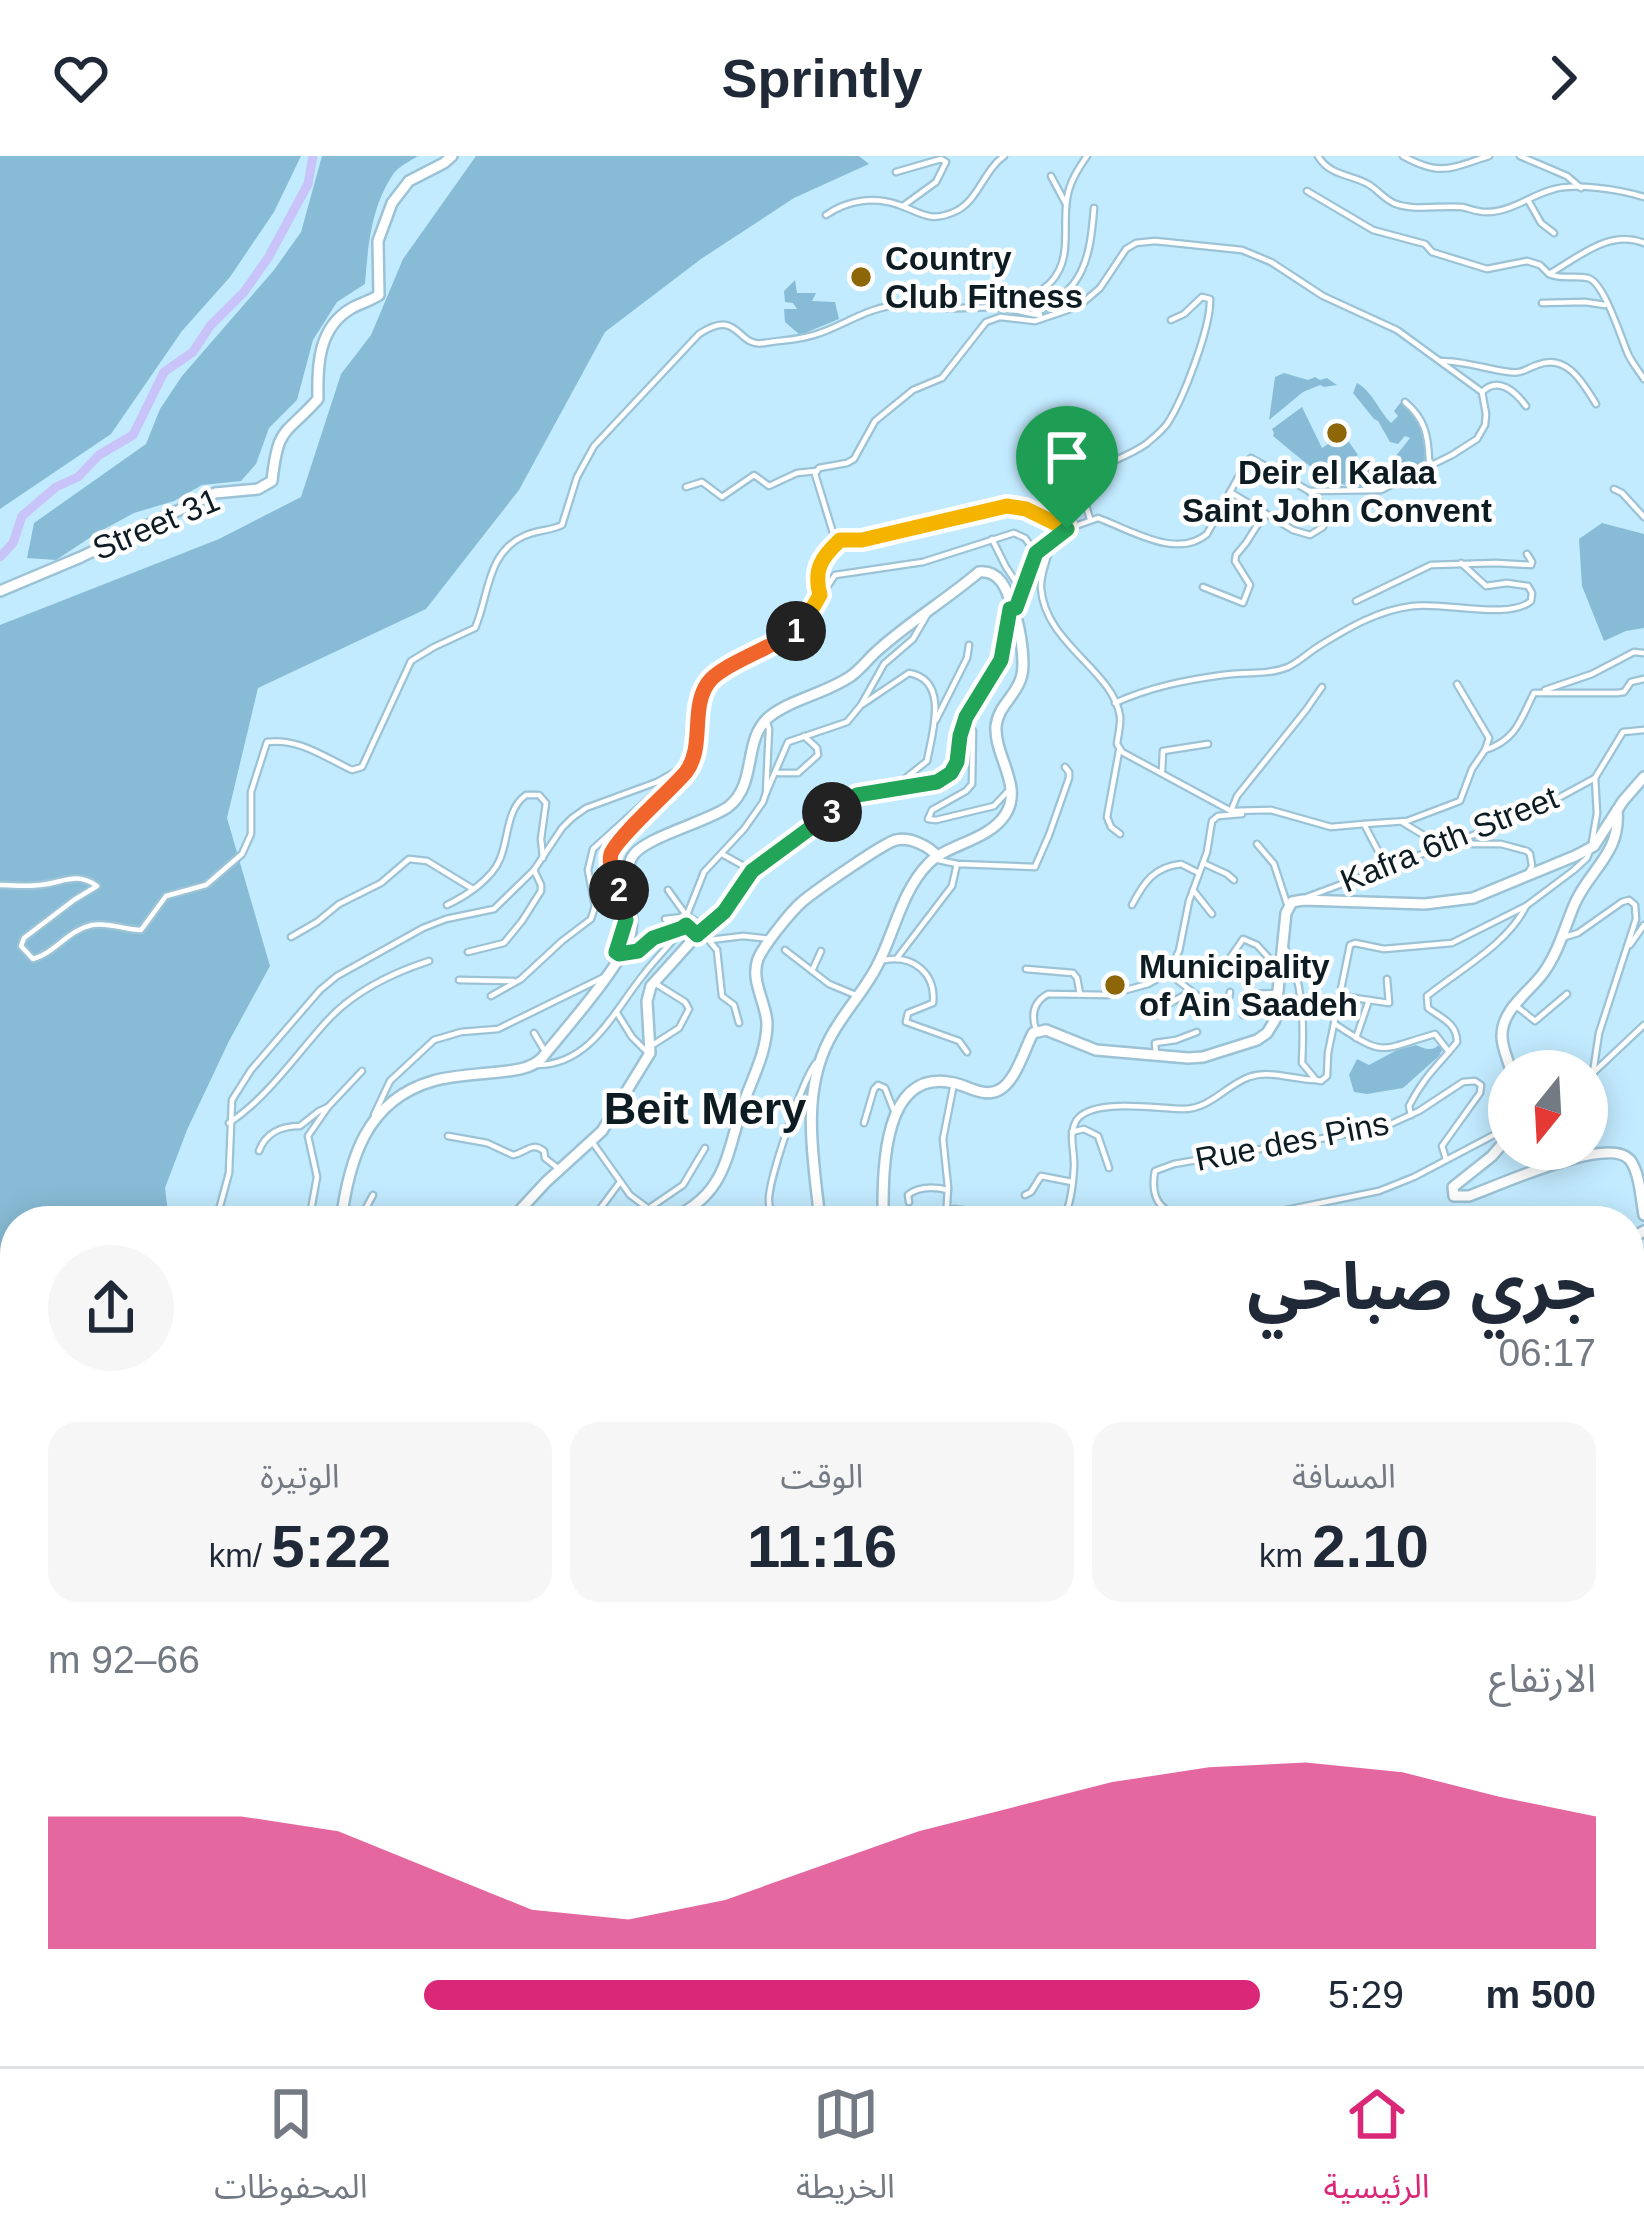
<!DOCTYPE html>
<html lang="ar">
<head>
<meta charset="utf-8">
<style>
  body { margin:0; font-family:Helvetica,"Noto Sans Arabic",sans-serif; background:#f6f6f7; color:#1f2937; direction:rtl; height:100vh; display:flex; flex-direction:column; font-size:45px; white-space:nowrap }
  * { box-sizing:border-box; margin:0 }
  p { font-size:39px; color:#747a83 }
  .icon { flex:none; width:66px; height:66px; fill:none; stroke:currentColor; stroke-width:2; stroke-linecap:round; stroke-linejoin:round }
  .map { position:relative; flex:1; overflow:hidden; direction:ltr }
  .sheet { position:absolute; left:0px; top:1050px; width:1644px; height:861px; display:flex; flex-direction:column; background:#fff; border-radius:48px 48px 0 0; box-shadow:0 6px 30px #0003; direction:rtl }
  .sheet>* { flex:none }
  .needle { width:78px; rotate:198deg }
  .tools { position:absolute; left:1488px; top:894px; display:grid; gap:24px }
  .tools a { display:grid; place-items:center; width:120px; height:120px; border-radius:50%; background:#fff; box-shadow:0 6px 30px #0003; font-size:60px }
  .pin { position:absolute; display:grid; place-items:center; width:102px; height:102px; color:#fff; margin:-123px -51px; border-radius:50% 50% 50% 0; rotate:-45deg; box-shadow:0 0 12px #0007 }
  .pin .icon { rotate:45deg }
  .km { position:absolute; width:60px; height:60px; margin:-30px; border-radius:50%; background:#222; color:#fff; font-size:33px; line-height:60px; text-align:center }
  .round { display:grid; place-items:center; flex:none; width:126px; height:126px; border-radius:63px; background:#f6f6f7 }
  .headline { display:flex; align-items:center; justify-content:space-between; height:204px; padding:0 48px }
  h1 { font-size:66px; font-weight:700; line-height:90px }
  .stats { display:grid; grid-template-columns:repeat(3,1fr); gap:18px; height:204px; padding:12px 48px }
  .stats div { display:grid; align-content:center; border-radius:30px; background:#f6f6f7; text-align:center }
  .stats b { font-size:60px; font-weight:700 }
  .stats small { font-size:33px; font-weight:400 }
  .stats p { font-size:33px }
  .chart { height:336px; padding:24px 48px }
  .chart p { display:flex; justify-content:space-between }
  .chart svg { width:100%; height:216px; margin-top:12px; fill:#db2777; opacity:.7 }
  ul { padding:0 48px; list-style:none; font-size:39px }
  li { display:grid; grid-template-columns:192px 144px 1fr; align-items:center; height:90px }
  li i { height:30px; border-radius:15px; background:#db2777 }
  header { display:flex; justify-content:space-between; align-items:center; height:156px; padding:0 48px; background:#fff; font-size:54px; font-weight:700 }
  .tab-bar { display:flex; justify-content:space-around; align-items:center; height:168px; border-top:3px solid #e0e1e3; background:#fff; font-size:33px; color:#747a83 }
  .tab-bar a { display:grid; justify-items:center; gap:6px }
  .tab-bar .active { color:#db2777 }
  .map>svg:first-child { display:block }
  .green { fill:#88bcd6 }
  .lines { fill:none; stroke-linecap:round; stroke-linejoin:round }
  .river { stroke:#c8c3f8; stroke-width:9 }
  .street-casing { stroke:#9bc2d5; stroke-width:9 }
  .secondary-casing { stroke:#9bc2d5; stroke-width:14 }
  .street { stroke:#fff; stroke-width:4.5 }
  .secondary { stroke:#fff; stroke-width:9 }
  .split-1-casing { stroke:#fff; stroke-width:24 }
  .split-2-casing { stroke:#fff; stroke-width:24 }
  .split-3-casing { stroke:#fff; stroke-width:24 }
  .split-4-casing { stroke:#fff; stroke-width:24 }
  .split-1 { stroke:#f5b400; stroke-width:15 }
  .split-2 { stroke:#f0652b; stroke-width:15 }
  .split-3 { stroke:#22a559; stroke-width:15 }
  .split-4 { stroke:#22a559; stroke-width:15 }
  .poi-dot { fill:#8c6607; stroke:#fff; stroke-width:4.5 }
  .labels { text-anchor:middle; dominant-baseline:central; stroke-width:9; stroke-linejoin:round; paint-order:stroke }
  .poi-label { font-size:33px; font-weight:bold; fill:#0d1c23; stroke:#fff; text-anchor:start }
  .street-label { font-size:33px; fill:#0d1c23; stroke:#fff }
  .district-label { font-size:45px; font-weight:bold; fill:#0d1c23; stroke:#fff }
</style>
</head>
<body>
<header><svg class="icon" aria-label="forward" viewBox="0 0 24 24"><path d="M9 5l7 7-7 7"/></svg>Sprintly<svg class="icon" aria-label="heart" viewBox="0 0 24 24"><path d="M12 20l-8-8c-3-5 5-10 8-4 3-6 11-1 8 4z"/></svg></header>
<div class="map">
<svg width="1644" height="1910" viewBox="0 0 1644 1910">
  <rect width="100%" height="100%" fill="#c3ebff"/>
  <g class="green">
    <path d="M0 0H301L274 56 230 121 182 175 111 278 0 353Z"/>
    <path d="M322 0H418C410 5 400 10 394 17 371 50 368 90 365 128L337 146 313 184 297 244 269 272 256 308 241 325 202 329 174 345 134 357 97 377 56 404 27 402 34 367 146 288 160 253 182 220 274 114 301 76Z"/>
    <path d="M476 0H859L869 8 794 42 701 103 605 176 519 334 426 453 258 532 227 662 270 810 229 885 187 974 165 1032 169 1065H15V1207L0 1212V469L219 383 301 341 341 218 371 179 403 103Z"/>
    <path d="M795 124 797 137H816L812 145 835 146 839 163 800 179 785 166 784 153H797L793 147 785 146 784 135Z"/>
    <path d="M1284 217 1308 224 1315 221 1320 224 1327 222 1337 229 1324 231 1320 229 1303 236 1269 264 1275 221Z"/>
    <path d="M1357 227C1373 236 1378 254 1391 267L1398 260 1394 255 1401 246C1425 265 1427 275 1425 304 1414 311 1404 320 1392 326 1346 348 1305 306 1273 280L1274 277 1272 273 1302 251 1322 292 1340 280 1343 284 1347 283 1358 299 1353 302 1360 314 1369 309 1384 315 1410 282 1405 280 1398 288 1390 286 1378 265 1374 263 1353 237Z"/>
    <path d="M1602 367 1644 378V472L1626 475 1604 485 1582 430 1579 383Z"/>
    <path d="M1440 888 1442 894 1439 900 1403 932 1367 938 1354 936 1349 919 1357 903 1369 909 1397 894 1416 889C1425 893 1432 896 1440 888Z"/>
    <path d="M1629 1115 1644 1117 1643 1528 1629 1522Z"/>
    <path d="M0 1478 14 1487 15 1523 0 1570Z"/>
    <path d="M350 1896H418L444 1910H348Z"/>
    <path d="M680 1896H1161L1167 1910H681Z"/>
    <path d="M1256 1896H1338L1294 1910H1272Z"/>
    <path d="M1413 1896H1501C1485 1910 1454 1910 1428 1910Z"/>
  </g>
  <g class="lines">
    <path class="river" d="M0 401 13 387 22 360 56 331 78 321 99 299 133 279 164 216 193 196 210 170 244 136 268 102 308 28 313 0"/>
    <g class="street-casing">
      <g id="street">
        <path d="M1318 0C1329 19 1348 18 1366 27 1377 32 1384 44 1396 48 1416 55 1441 49 1462 51 1471 53 1480 57 1489 56 1512 55 1530 40 1551 34 1574 26 1621 34 1644 41"/>
        <path d="M1403 0C1441 21 1451 12 1489 0"/>
        <path d="M1520 0 1567 20 1581 32"/>
        <path d="M896 16 941 3 946 6 936 26 903 50"/>
        <path d="M1051 20 1066 48"/>
        <path d="M1307 35 1373 74 1425 88 1432 96 1487 113 1527 105 1540 109 1549 118"/>
        <path d="M1528 44 1541 67 1554 77"/>
        <path d="M826 59C848 44 874 40 899 49 920 56 929 67 954 56 978 46 983 15 1004 0"/>
        <path d="M1644 87C1609 73 1579 101 1549 118 1563 124 1574 119 1588 122 1604 126 1621 182 1628 198 1632 207 1639 215 1644 223"/>
        <path d="M1542 147 1585 146 1605 149"/>
        <path d="M1000 152C1017 142 1038 140 1051 126 1073 102 1062 71 1067 43 1069 27 1078 13 1087 0"/>
        <path d="M1033 158C1084 135 1090 103 1094 52"/>
        <path d="M1441 205C1464 205 1486 213 1509 216 1522 218 1525 213 1537 209 1567 197 1583 227 1596 248"/>
        <path d="M1482 236C1498 220 1515 235 1526 250"/>
        <path d="M1405 246C1425 263 1428 279 1429 304L1432 308"/>
        <path d="M686 331 702 326 722 341 754 319 769 330 797 317 816 315"/>
        <path d="M1614 333 1622 337 1644 361"/>
        <path d="M1230 336 1293 374 1310 379 1323 371 1326 358 1322 348 1309 335"/>
        <path d="M1090 363 1078 324C1099 308 1125 303 1146 288 1153 282 1161 276 1167 268 1183 244 1211 171 1210 143L1202 141 1184 158 1171 164"/>
        <path d="M992 383 1006 411 1022 435"/>
        <path d="M1051 386C1049 401 1040 416 1041 432 1045 488 1113 514 1120 560 1121 569 1118 579 1117 588L1122 596 1231 655 1271 654 1331 671 1364 668 1386 710"/>
        <path d="M1203 431 1243 447 1250 429 1235 405 1236 399 1246 387 1265 357"/>
        <path d="M820 438C813 413 822 401 840 384"/>
        <path d="M1356 445 1431 409 1496 407 1531 409 1532 406 1527 398"/>
        <path d="M1016 452 1036 397 1067 373 1098 362C1129 373 1177 404 1207 378L1246 307 1251 302 1309 335 1381 334 1452 299 1477 283 1485 269 1486 258 1482 236 1397 174 1323 140 1271 106 1242 94 1155 85 1136 87 1126 93 1100 132 1079 150 1035 165 1000 161 986 166 942 222 913 234 875 265 854 303 847 307 819 312 815 318 834 380 840 384H862L1007 350 1026 353 1067 373"/>
        <path d="M1545 534 1592 518 1634 496 1643 497"/>
        <path d="M1115 547C1150 531 1186 524 1223 519 1244 516 1269 519 1288 511 1299 506 1309 496 1319 490 1348 472 1378 454 1413 450 1445 446 1509 464 1531 445L1532 437 1528 430 1507 427 1486 430 1461 407"/>
        <path d="M863 548 909 517C950 524 932 578 927 605L897 629"/>
        <path d="M966 561 973 575 972 628 966 635 932 654 928 663 936 664 994 650 1008 635"/>
        <path d="M936 564 967 502 969 489"/>
        <path d="M1485 594C1517 584 1521 562 1534 537H1617L1624 536 1631 526 1644 523"/>
        <path d="M1119 595 1107 661 1111 671 1120 678"/>
        <path d="M1162 615 1163 595 1208 588"/>
        <path d="M778 617H798L818 599 817 592 804 580"/>
        <path d="M678 624 611 698C612 721 628 743 625 767 624 777 620 787 616 796 634 798 638 792 653 782 661 777 673 775 683 773"/>
        <path d="M766 637 788 586 847 566 861 549 884 508 913 483 927 459"/>
        <path d="M1231 655 1237 640 1306 554 1322 531"/>
        <path d="M1402 666 1443 691"/>
        <path d="M1364 668 1407 665 1460 645 1472 613 1485 594 1489 582 1457 528"/>
        <path d="M1464 683 1473 688H1501L1527 695 1530 698 1532 710 1528 717"/>
        <path d="M1257 688 1274 708 1288 751"/>
        <path d="M722 698 749 713"/>
        <path d="M934 703 957 708 1035 711 1049 679 1069 622V616L1065 611"/>
        <path d="M1203 707 1227 718 1234 724"/>
        <path d="M0 729C13 729 27 731 40 729 63 727 76 715 97 730L74 744 24 782 21 790 33 803C55 797 68 774 92 769 110 766 124 774 141 774L166 740 206 729 242 698 251 678V636L267 586C299 582 324 601 352 614L362 611 411 505 434 491 475 472C489 441 486 397 524 380 536 374 550 375 562 369L577 321 594 290 699 178C740 151 736 192 764 187 783 184 802 184 820 177 843 169 865 154 890 150 908 147 928 151 946 152 965 153 984 150 1003 152 1015 153 1027 158 1040 159"/>
        <path d="M668 734 686 759 706 771"/>
        <path d="M1193 734 1212 758"/>
        <path d="M1307 741 1527 659 1595 622"/>
        <path d="M447 749C466 740 492 723 500 703 509 682 506 653 526 639H539L546 647 541 683 543 702"/>
        <path d="M1132 749C1144 726 1154 711 1181 708L1199 717"/>
        <path d="M665 763 683 761"/>
        <path d="M702 776 717 794 722 840 734 849 739 867"/>
        <path d="M696 778 687 771 685 764 704 716 744 673 763 646 766 637 769 573 766 564"/>
        <path d="M291 781 317 766 339 748 381 727 409 703 427 705 473 733"/>
        <path d="M1565 781 1578 777 1622 746 1629 744 1635 749 1636 763 1599 877 1593 917"/>
        <path d="M710 784 743 780 770 783"/>
        <path d="M1630 789 1644 769"/>
        <path d="M1284 790C1304 825 1304 868 1302 907L1316 924 1321 925 1327 920 1328 897 1350 789 1355 787 1384 793 1452 787 1526 750 1574 714 1587 702 1591 692 1597 657 1595 622 1623 576 1644 574"/>
        <path d="M785 794 829 828 858 840"/>
        <path d="M468 796 504 787 522 765 541 735V729L534 714"/>
        <path d="M897 802 952 730 957 708"/>
        <path d="M885 804C913 799 936 817 933 847L908 857 906 866 959 885 967 896"/>
        <path d="M1026 813 1073 817 1077 822 1080 838"/>
        <path d="M812 815 821 795"/>
        <path d="M1168 817 1216 854H1221L1228 847 1230 836"/>
        <path d="M1219 818 1243 783 1257 789 1277 811"/>
        <path d="M459 824 513 825"/>
        <path d="M491 840 521 823 562 785 591 763 595 750 588 714 593 693 655 637 683 618 691 608V601"/>
        <path d="M1341 840 1389 847 1387 823"/>
        <path d="M1515 849 1535 865 1567 838"/>
        <path d="M617 857 632 881 646 895"/>
        <path d="M1149 859 1190 836"/>
        <path d="M1243 859 1251 838 1279 837"/>
        <path d="M1335 868C1386 902 1379 894 1435 878L1449 896"/>
        <path d="M1036 874C1031 859 1033 846 1048 838L1108 839 1148 828 1168 817 1179 795 1189 745 1207 696 1212 665 1218 660 1242 658"/>
        <path d="M534 877 546 897"/>
        <path d="M1356 882 1369 844"/>
        <path d="M651 890 679 872 689 853 685 846 653 826"/>
        <path d="M1156 898 1155 887 1176 884 1197 876"/>
        <path d="M538 909C592 908 615 853 644 818 656 802 670 789 682 773"/>
        <path d="M621 943 644 955"/>
        <path d="M328 951 362 915"/>
        <path d="M374 959 390 925 434 884 461 876 498 873 604 821"/>
        <path d="M1411 959 1409 950C1425 919 1437 911 1457 886 1457 867 1441 862 1428 852L1427 840C1459 814 1508 788 1526 750"/>
        <path d="M229 967C268 941 295 900 326 866 352 837 392 817 429 805"/>
        <path d="M864 967 874 933 878 929 885 932 894 955"/>
        <path d="M1072 976 1084 973 1098 980 1109 1012"/>
        <path d="M448 980 487 987 513 999C526 997 531 985 544 995L545 1002 559 1013"/>
        <path d="M593 987 630 1039 665 1065"/>
        <path d="M259 995C266 976 281 970 300 970L319 955 328 951 308 980 317 1021 309 1065"/>
        <path d="M1589 997 1594 952 1593 917 1644 869"/>
        <path d="M1025 1039 1031 1036 1041 1020 1072 1026"/>
        <path d="M909 1046 908 1039C919 1030 935 1031 948 1034"/>
        <path d="M648 1053 683 1029 705 992"/>
        <path d="M216 1065 229 1017 232 944 251 914 320 834 337 820 423 772 446 763 494 753 534 714 562 672 572 662 586 652 657 626 682 612 694 593 701 547 710 524 785 482 802 469 835 419 923 406 1014 377 1025 382 1036 397"/>
        <path d="M359 1065 373 1039"/>
        <path d="M591 1065 620 1026"/>
        <path d="M775 1065C773 1061 769 1051 769 1046 767 1027 803 922 816 907"/>
        <path d="M946 1065 948 1031 943 983 954 927"/>
        <path d="M952 1065 954 1053 970 1055"/>
        <path d="M1063 1065C1071 1048 1073 1030 1074 1011 1075 995 1068 980 1076 965 1091 941 1158 953 1183 953 1210 953 1225 930 1249 921 1270 914 1292 923 1314 924"/>
        <path d="M1085 1065 1090 1055"/>
        <path d="M1192 1065C1164 1057 1149 1047 1155 1015L1174 1008 1382 972 1419 955 1463 926 1475 925 1481 929 1480 937 1442 990 1446 1003"/>
        <path d="M1233 1065 1379 1035 1414 1021 1509 971"/>
        <path d="M0 1314 15 1313"/>
        <path d="M1629 1562 1644 1575"/>
        <path d="M15 1599V1619"/>
        <path d="M15 1633V1658"/>
        <path d="M15 1686 9 1709 15 1717"/>
        <path d="M29 1896 30 1910"/>
        <path d="M508 1896 524 1910"/>
        <path d="M562 1896 564 1903 562 1910"/>
        <path d="M1206 1896 1218 1910"/>
      </g>
    </g>
    <g class="secondary-casing">
      <g id="secondary">
        <path d="M0 435 81 401 215 337 258 333 272 325C278 269 285 280 318 243 317 210 318 171 352 152 361 147 370 145 379 139L378 85 392 47 409 25 444 7 452 0"/>
        <path d="M1511 915C1508 903 1501 890 1502 878 1503 852 1530 836 1544 816 1559 795 1565 770 1575 747 1591 712 1621 697 1617 654"/>
        <path d="M1509 980 1492 1000 1453 1031 1454 1040H1469C1498 1030 1609 978 1630 1004 1640 1017 1641 1044 1644 1059"/>
        <path d="M341 1065C349 1004 366 944 433 925 451 920 470 919 489 917 507 915 529 915 542 902 565 873 617 815 629 783 638 759 620 723 632 701 642 682 707 666 728 651 758 628 742 584 769 561 789 544 827 537 851 520 861 513 868 503 877 495 909 466 946 444 979 416 999 414 1008 433 1011 451"/>
        <path d="M510 1065 546 1026 602 975 650 897 647 845 651 830 697 779 724 756 752 715 857 639 937 626 953 614 966 561 1001 504 1010 457"/>
        <path d="M666 1065C732 1038 725 993 747 938 756 915 767 892 767 867 766 847 750 824 758 803 764 789 791 755 803 745 815 735 885 686 896 684 910 681 929 690 937 700"/>
        <path d="M820 1065C814 1005 800 940 829 884 843 856 866 834 879 806 895 774 902 735 928 708 947 688 988 685 1005 659 1024 631 994 600 996 570 998 550 1016 540 1021 522 1026 508 1020 472 1015 458"/>
        <path d="M883 1065C883 1020 880 910 954 927 968 930 984 942 999 934 1016 925 1024 894 1033 877L1046 874 1096 894 1188 902 1203 901 1257 884 1267 877 1275 864 1286 757 1292 746 1303 744 1425 748 1473 742 1575 700 1594 690 1623 645 1644 621"/>
        <path d="M1629 1078 1637 1079 1644 1075"/>
        <path d="M1629 1109 1644 1113"/>
        <path d="M0 1268 15 1263"/>
        <path d="M0 1344 15 1339"/>
        <path d="M1629 1701 1644 1672"/>
        <path d="M1629 1724 1644 1709"/>
        <path d="M1629 1818 1644 1791"/>
        <path d="M0 1863 15 1832"/>
        <path d="M1629 1878H1644"/>
        <path d="M89 1896 104 1910"/>
        <path d="M74 1910 81 1896"/>
      </g>
    </g>
    <use href="#street" class="street"/>
    <use href="#secondary" class="secondary"/>
  </g>
  <g class="lines">
    <g class="split-1-casing">
      <path id="split-1" d="M796 475 802 470 820 439C813 413 822 401 840 384H862L1007 350 1026 353 1067 373"/>
    </g>
    <g class="split-2-casing">
      <path id="split-2" d="M619 734C615 724 608 709 611 698 616 682 672 633 686 616 705 591 690 552 708 527 720 509 775 490 796 475"/>
    </g>
    <g class="split-3-casing">
      <path id="split-3" d="M619 734 626 764 616 796 619 798 638 795 653 782 682 772 686 769 697 779 724 756 752 715 832 656"/>
    </g>
    <g class="split-4-casing">
      <path id="split-4" d="M832 656 857 639 937 626 951 617 957 606 960 580 966 561 1001 504 1010 453 1016 452 1036 397 1067 373"/>
    </g>
    <use href="#split-1" class="split-1"/>
    <use href="#split-2" class="split-2"/>
    <use href="#split-3" class="split-3"/>
    <use href="#split-4" class="split-4"/>
  </g>
  <g class="poi-dot">
    <circle cx="861" cy="121" r="12"/>
    <circle cx="1337" cy="277" r="12"/>
    <circle cx="1115" cy="829" r="12"/>
  </g>
  <g class="labels">
    <g class="poi-label">
      <text x="885" y="102">Country<tspan x="885" dy="38">Club Fitness</tspan></text>
      <text x="1337" y="316" text-anchor="middle">Deir el Kalaa<tspan x="1337" dy="38">Saint John Convent</tspan></text>
      <text x="1139" y="810">Municipality<tspan x="1139" dy="38">of Ain Saadeh</tspan></text>
    </g>
    <g class="street-label">
      <text transform="translate(156 368) rotate(-23)">Street 31</text>
      <text transform="translate(1449 683) rotate(-22)">Kafra 6th Street</text>
      <text transform="translate(1292 985) rotate(-11)">Rue des Pins</text>
    </g>
    <g class="district-label">
      <text x="705" y="952">Beit Mery</text>
    </g>
  </g>
</svg>
<div class="tools">
<a><svg class="needle" viewBox="-14 -14 28 28"><path d="M0-13l5 13h-10z" fill="#e53935"/><path d="M0 13l5-13h-10z" fill="#747a83"/></svg></a>
</div>
<div class="pin" style="left:1067px;top:373px;background:#1e9e55"><svg class="icon" aria-label="arrive" viewBox="0 0 24 24"><path d="M6 21V4h12l-3 4 3 4H6"/></svg></div>
<b class="km" style="left:796px;top:475px">1</b>
<b class="km" style="left:619px;top:734px">2</b>
<b class="km" style="left:832px;top:656px">3</b>
<section class="sheet">
<div class="headline"><div><h1>جري صباحي</h1><p>06:17</p></div><a class="round"><svg class="icon" aria-label="share" viewBox="0 0 24 24"><path d="M12 15V3M7 8l5-5 5 5M5 13v7h14v-7"/></svg></a></div>
<div class="stats">
<div><p>المسافة</p><b>2.10<small> km</small></b></div>
<div><p>الوقت</p><b>11:16</b></div>
<div><p>الوتيرة</p><b>5:22<small> /km</small></b></div>
</div>
<div class="chart"><p><span>الارتفاع</span>66–92 m</p>
<svg viewBox="0 0 160 44" preserveAspectRatio="none"><path d="M0 44V17L10 17L20 17L30 20L40 28L50 36L60 38L70 34L80 27L90 20L100 15L110 10L120 7L130 6L140 8L150 13L160 17V44z"/></svg>
</div>
<ul>
<li><b>500 m</b>5:29<i style="width:69%"></i></li>
</ul>
</section>
</div>
<nav class="tab-bar">
<a class="active"><svg class="icon" aria-label="home" viewBox="0 0 24 24"><path d="M3 11l9-7 9 7M6 9v11h12V9"/></svg>الرئيسية</a>
<a><svg class="icon" aria-label="map" viewBox="0 0 24 24"><path d="M3 6l6-2 6 2 6-2v14l-6 2-6-2-6 2zM9 4v14M15 6v14"/></svg>الخريطة</a>
<a><svg class="icon" aria-label="saved" viewBox="0 0 24 24"><path d="M7 4h10v16l-5-4-5 4z"/></svg>المحفوظات</a>
</nav>
</body>
</html>
